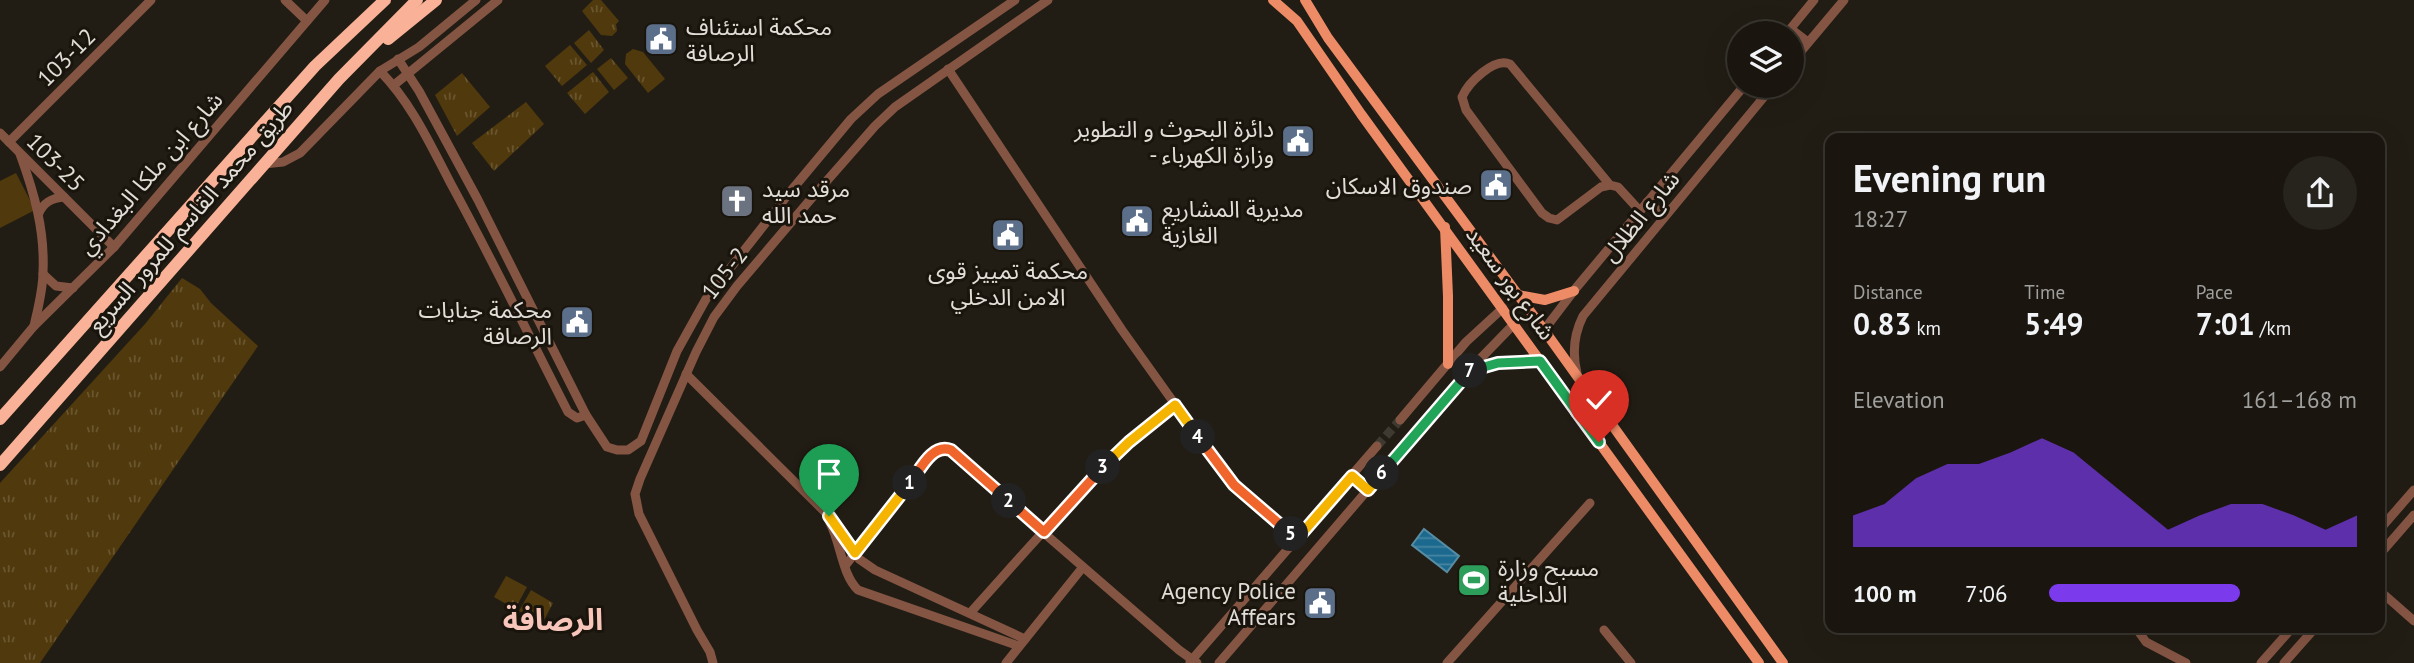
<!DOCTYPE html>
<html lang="en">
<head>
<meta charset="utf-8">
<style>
  body { margin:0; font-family:"PT Sans","Noto Sans Arabic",sans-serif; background:#27231d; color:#f1f3f6; height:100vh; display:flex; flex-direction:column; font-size:26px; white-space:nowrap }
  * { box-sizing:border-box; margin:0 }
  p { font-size:23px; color:#9f9f9e }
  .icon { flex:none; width:38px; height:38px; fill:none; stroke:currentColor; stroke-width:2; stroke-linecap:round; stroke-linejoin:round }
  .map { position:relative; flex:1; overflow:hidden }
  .panel { position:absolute; left:1825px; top:133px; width:560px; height:500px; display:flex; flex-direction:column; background:#1a160f; border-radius:14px; box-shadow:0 7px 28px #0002,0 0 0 2px #38352f }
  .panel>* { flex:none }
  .controls { position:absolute; left:1727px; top:21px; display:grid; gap:14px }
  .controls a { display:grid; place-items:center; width:77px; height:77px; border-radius:50%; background:#1a160f; box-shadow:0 7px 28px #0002,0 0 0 2px #38352f; font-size:35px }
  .pin { position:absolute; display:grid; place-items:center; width:60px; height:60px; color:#fff; margin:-72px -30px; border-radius:50% 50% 50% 0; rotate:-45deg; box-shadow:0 0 7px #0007 }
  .pin .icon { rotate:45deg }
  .km { position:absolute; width:35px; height:35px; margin:-18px; border-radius:50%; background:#222; color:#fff; font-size:19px; line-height:35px; text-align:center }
  .round { display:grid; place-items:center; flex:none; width:74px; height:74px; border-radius:37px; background:#27231d }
  .headline { display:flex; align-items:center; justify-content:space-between; height:119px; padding:0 28px }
  h1 { font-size:38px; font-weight:700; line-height:52px }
  .metrics { display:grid; grid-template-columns:repeat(3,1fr); gap:10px; height:119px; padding:7px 28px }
  .metrics div { display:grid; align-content:center }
  .metrics b { font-size:30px; font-weight:700 }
  .metrics small { font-size:19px; font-weight:400 }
  .metrics p { font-size:19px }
  .chart { height:196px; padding:14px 28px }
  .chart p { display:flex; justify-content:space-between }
  .chart svg { width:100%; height:126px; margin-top:7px; fill:#7c3aed; opacity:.7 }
  ul { padding:0 28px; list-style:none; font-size:23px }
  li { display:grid; grid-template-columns:112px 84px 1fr; align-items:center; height:52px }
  li i { height:18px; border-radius:9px; background:#7c3aed }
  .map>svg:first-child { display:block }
  .grass { fill:url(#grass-tufts) }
  .park { fill:#50390c }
  .water { fill:url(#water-rules); stroke:#568ca4; stroke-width:2 }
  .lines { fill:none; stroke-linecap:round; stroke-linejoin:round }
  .minor-tunnel { stroke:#3f3a31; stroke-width:9; stroke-dasharray:9 4.5; stroke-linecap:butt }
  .minor { stroke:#855544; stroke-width:9 }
  .major { stroke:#ee8b67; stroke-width:10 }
  .highway { stroke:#f9b197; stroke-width:12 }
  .split-1-casing { stroke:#fff; stroke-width:14 }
  .split-2-casing { stroke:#fff; stroke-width:14 }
  .split-3-casing { stroke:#fff; stroke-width:14 }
  .split-4-casing { stroke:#fff; stroke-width:14 }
  .split-5-casing { stroke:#fff; stroke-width:14 }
  .split-6-casing { stroke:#fff; stroke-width:14 }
  .split-7-casing { stroke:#fff; stroke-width:14 }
  .split-8-casing { stroke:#fff; stroke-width:14 }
  .split-9-casing { stroke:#fff; stroke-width:14 }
  .split-1 { stroke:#f5b400; stroke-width:9 }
  .split-2 { stroke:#f0652b; stroke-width:9 }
  .split-3 { stroke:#f0652b; stroke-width:9 }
  .split-4 { stroke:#f5b400; stroke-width:9 }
  .split-5 { stroke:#f0652b; stroke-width:9 }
  .split-6 { stroke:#f5b400; stroke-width:9 }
  .split-7 { stroke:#22a559; stroke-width:9 }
  .split-8 { stroke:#22a559; stroke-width:9 }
  .split-9 { stroke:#22a559; stroke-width:9 }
  .labels { text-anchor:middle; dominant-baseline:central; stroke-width:6; stroke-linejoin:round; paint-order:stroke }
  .poi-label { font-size:23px; fill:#e1ddd7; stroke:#19140c; text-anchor:start }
  .street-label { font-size:23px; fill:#e1ddd7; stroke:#19140c }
  .district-label { font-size:30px; font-weight:bold; fill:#f8c5ba; stroke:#19140c }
</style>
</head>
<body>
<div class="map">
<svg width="2414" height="663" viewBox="0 0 2414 663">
  <defs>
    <pattern id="grass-tufts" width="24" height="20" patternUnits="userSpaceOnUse" patternTransform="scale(1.75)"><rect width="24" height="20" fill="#50390c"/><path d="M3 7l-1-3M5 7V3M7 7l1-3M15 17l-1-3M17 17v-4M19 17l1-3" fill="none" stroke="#69552f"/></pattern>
    <pattern id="water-rules" width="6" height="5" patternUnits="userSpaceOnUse" patternTransform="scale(1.75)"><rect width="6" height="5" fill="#1b698e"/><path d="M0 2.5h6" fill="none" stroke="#4785a2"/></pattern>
  </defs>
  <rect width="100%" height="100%" fill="#221d14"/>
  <g class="grass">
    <path d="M593 0H601L619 21 616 24 617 31 612 36 601 35 582 11Z"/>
    <path d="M589 30 604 50 591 63 574 43Z"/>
    <path d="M570 45 587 65 562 86 545 66Z"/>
    <path d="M633 49 643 52 665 79 648 93 625 64 626 54Z"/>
    <path d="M611 58 628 78 614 90 597 69Z"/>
    <path d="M593 72 609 92 585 114 567 93Z"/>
    <path d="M462 73 490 107 457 136 435 95Z"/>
    <path d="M526 102 544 124 494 171 472 143Z"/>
    <path d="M182 278 200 289 211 303 258 346 40 663H0V483L145 324Z"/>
    <path d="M506 576 527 587 515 609 494 597Z"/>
    <path d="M531 590 553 603 542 624 519 611Z"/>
  </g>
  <path class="park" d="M16 173 35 210 0 228V181Z"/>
  <path class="water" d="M1424 529 1459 556 1447 572 1412 545Z"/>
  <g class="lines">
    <path class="minor-tunnel" d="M1377 446 1400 420"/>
    <g class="minor">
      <path d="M285 0 307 21"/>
      <path d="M1791 29 1808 42"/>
      <path d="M1787 33 1814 0"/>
      <path d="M398 59 419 91 478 200 586 415 607 447 617 450H628L641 441 677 351 706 299 790 192 851 119 878 94 1015 0"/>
      <path d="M1792 62 1844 0"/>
      <path d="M948 69 1122 330 1222 470 1240 491 1297 539"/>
      <path d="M380 71C412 104 430 144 451 184 492 259 529 336 568 412L577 418 586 415"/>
      <path d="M394 85 498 0"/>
      <path d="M0 133 114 247"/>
      <path d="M9 142 151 0"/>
      <path d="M20 154C34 192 45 230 43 272 43 290 38 308 34 326"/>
      <path d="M264 164 283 162 300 153 380 71 419 47 476 0"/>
      <path d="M1610 185 1601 187 1557 220 1549 218 1542 213 1466 110 1462 97C1468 83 1494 57 1510 64L1610 185 1618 187 1640 211"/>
      <path d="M1647 202 1665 216"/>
      <path d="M39 213C44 202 52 198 64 197"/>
      <path d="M43 274 56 286 73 288"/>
      <path d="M1544 330 1576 288 1744 86"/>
      <path d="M0 367 34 326 114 247 325 0"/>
      <path d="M1577 373C1572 353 1574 334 1583 316L1773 86"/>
      <path d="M686 374 829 516 859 559 875 570 1025 639"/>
      <path d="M1400 420 1466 342 1503 308"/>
      <path d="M1352 476 1368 490"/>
      <path d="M830 523C841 544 842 575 858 590L1019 646"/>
      <path d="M2380 529 2414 490"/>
      <path d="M2380 554 2414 515"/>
      <path d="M845 566 934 451 940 448 947 449 1179 650 1197 663"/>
      <path d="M2380 591 2414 621"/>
      <path d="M970 613C1036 540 1097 467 1175 405"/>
      <path d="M2136 628 2146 642 2186 663"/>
      <path d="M1604 630 1631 663"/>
      <path d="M1190 662 1377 446"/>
      <path d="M713 663 710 652 697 630 639 514 635 494 640 479 696 352 714 317 737 286 810 200 875 126 895 107 1048 0"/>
      <path d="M1006 663 1083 567"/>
      <path d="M1219 663 1481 358 1515 323"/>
      <path d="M1447 663 1590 503"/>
      <path d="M2261 663 2292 628"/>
      <path d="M2284 663 2315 628"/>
    </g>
    <g class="major">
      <path d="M1273 0 1297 21 1361 114 1759 663"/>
      <path d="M1305 0 1328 38 1544 330 1783 663"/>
      <path d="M1445 227 1448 296V364"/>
      <path d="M1518 295 1545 300 1574 291"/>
      <path d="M1471 370 1498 363 1540 361"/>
    </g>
    <g class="highway">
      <path d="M388 39 436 0"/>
      <path d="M0 419 315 66 385 0"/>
      <path d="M0 465 339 79 417 0"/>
    </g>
  </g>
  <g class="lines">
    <g class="split-1-casing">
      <path id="split-1" d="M829 516 855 553 910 483"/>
    </g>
    <g class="split-2-casing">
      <path id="split-2" d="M910 483C920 470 932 443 951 450L1009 501"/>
    </g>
    <g class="split-3-casing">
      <path id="split-3" d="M1009 501 1044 532 1103 467"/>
    </g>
    <g class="split-4-casing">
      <path id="split-4" d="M1103 467 1129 442 1175 405 1198 437"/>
    </g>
    <g class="split-5-casing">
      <path id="split-5" d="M1198 437 1234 485 1291 534"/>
    </g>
    <g class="split-6-casing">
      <path id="split-6" d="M1291 534 1297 539 1352 476 1368 490 1382 473"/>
    </g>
    <g class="split-7-casing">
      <path id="split-7" d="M1382 473 1470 371"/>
    </g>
    <g class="split-8-casing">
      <path id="split-8" d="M1470 371 1498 363 1540 361 1577 412"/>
    </g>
    <g class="split-9-casing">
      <path id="split-9" d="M1577 412 1599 442"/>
    </g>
    <use href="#split-1" class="split-1"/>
    <use href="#split-2" class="split-2"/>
    <use href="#split-3" class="split-3"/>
    <use href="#split-4" class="split-4"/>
    <use href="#split-5" class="split-5"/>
    <use href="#split-6" class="split-6"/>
    <use href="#split-7" class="split-7"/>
    <use href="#split-8" class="split-8"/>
    <use href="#split-9" class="split-9"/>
  </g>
  <defs>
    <g id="civic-square" transform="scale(1.75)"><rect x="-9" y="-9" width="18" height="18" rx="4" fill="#5c6f8a" stroke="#19140c"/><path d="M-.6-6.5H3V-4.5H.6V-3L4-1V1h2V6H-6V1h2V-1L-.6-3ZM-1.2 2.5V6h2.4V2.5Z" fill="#fff"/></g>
    <g id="church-square" transform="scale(1.75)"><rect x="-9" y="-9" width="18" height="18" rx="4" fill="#6b7280" stroke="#19140c"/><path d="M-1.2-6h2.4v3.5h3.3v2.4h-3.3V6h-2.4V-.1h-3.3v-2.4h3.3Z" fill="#fff"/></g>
    <g id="stadium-square" transform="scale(1.75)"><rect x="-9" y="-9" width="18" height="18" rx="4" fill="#2e9e5b" stroke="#19140c"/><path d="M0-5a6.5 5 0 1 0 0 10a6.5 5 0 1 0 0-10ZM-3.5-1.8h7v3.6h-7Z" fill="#fff"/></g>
  </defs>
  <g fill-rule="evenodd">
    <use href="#civic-square" x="661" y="39"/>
    <use href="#civic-square" x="1298" y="141"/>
    <use href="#civic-square" x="1496" y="185"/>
    <use href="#church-square" x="737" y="201"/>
    <use href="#civic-square" x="1137" y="221"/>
    <use href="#civic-square" x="1008" y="235"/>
    <use href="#civic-square" x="577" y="322"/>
    <use href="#stadium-square" x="1474" y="580"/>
    <use href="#civic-square" x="1320" y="603"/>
  </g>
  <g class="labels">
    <g class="poi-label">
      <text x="686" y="26">محكمة استئناف<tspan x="686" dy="26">الرصافة</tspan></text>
      <text x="1274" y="128" text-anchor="end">دائرة البحوث و التطوير<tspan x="1274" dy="26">- وزارة الكهرباء</tspan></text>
      <text x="1472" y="185" text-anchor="end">صندوق الاسكان</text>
      <text x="762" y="188">مرقد سيد<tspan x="762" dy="26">حمد الله</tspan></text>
      <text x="1162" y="208">مديرية المشاريع<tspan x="1162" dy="26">الغازية</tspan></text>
      <text x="1008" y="270" text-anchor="middle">محكمة تمييز قوى<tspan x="1008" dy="26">الامن الدخلي</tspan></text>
      <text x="552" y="309" text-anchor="end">محكمة جنايات<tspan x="552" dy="26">الرصافة</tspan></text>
      <text x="1498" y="567">مسبح وزارة<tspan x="1498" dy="26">الداخلية</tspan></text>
      <text x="1296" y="590" text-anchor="end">Agency Police<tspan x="1296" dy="26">Affears</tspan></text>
    </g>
    <g class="street-label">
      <text transform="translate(66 57) rotate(-45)">103-12</text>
      <text transform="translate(56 162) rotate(45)">103-25</text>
      <text transform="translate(150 173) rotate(-49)">شارع ابن ملكا البغدادي</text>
      <text transform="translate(190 216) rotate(-49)">طريق محمد القاسم للمرور السريع</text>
      <text transform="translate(1640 216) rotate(-51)">شارع الظلال</text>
      <text transform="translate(724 273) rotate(-52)">105-2</text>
      <text transform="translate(1511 283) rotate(54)">شارع بور سعيد</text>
    </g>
    <g class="district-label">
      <text x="553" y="618">الرصافة</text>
    </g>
  </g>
</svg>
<div class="controls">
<a><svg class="icon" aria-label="layers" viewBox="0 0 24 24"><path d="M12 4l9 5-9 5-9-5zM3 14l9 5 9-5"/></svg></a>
</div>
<div class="pin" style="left:829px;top:516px;background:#1e9e55"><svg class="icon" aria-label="arrive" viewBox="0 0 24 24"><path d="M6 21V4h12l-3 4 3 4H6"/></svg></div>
<div class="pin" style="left:1599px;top:442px;background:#d93025"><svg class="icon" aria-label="check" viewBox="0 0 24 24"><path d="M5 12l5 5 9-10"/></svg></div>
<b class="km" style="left:910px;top:483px">1</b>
<b class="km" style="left:1009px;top:501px">2</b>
<b class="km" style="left:1103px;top:467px">3</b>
<b class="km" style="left:1198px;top:437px">4</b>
<b class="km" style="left:1291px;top:534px">5</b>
<b class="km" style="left:1382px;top:473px">6</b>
<b class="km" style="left:1470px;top:371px">7</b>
<section class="panel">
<div class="headline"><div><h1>Evening run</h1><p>18:27</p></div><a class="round"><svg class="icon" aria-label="share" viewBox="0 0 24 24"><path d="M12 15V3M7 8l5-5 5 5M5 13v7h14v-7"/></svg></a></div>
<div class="metrics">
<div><p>Distance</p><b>0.83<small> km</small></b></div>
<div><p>Time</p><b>5:49</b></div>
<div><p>Pace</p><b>7:01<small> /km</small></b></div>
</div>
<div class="chart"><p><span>Elevation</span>161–168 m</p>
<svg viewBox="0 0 160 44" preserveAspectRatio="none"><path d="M0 44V33L10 29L20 20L30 15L40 15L50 11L60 6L70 11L80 20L90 29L100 38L110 33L120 29L130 29L140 33L150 38L160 33V44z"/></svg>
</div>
<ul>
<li><b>100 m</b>7:06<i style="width:62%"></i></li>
</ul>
</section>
</div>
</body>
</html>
